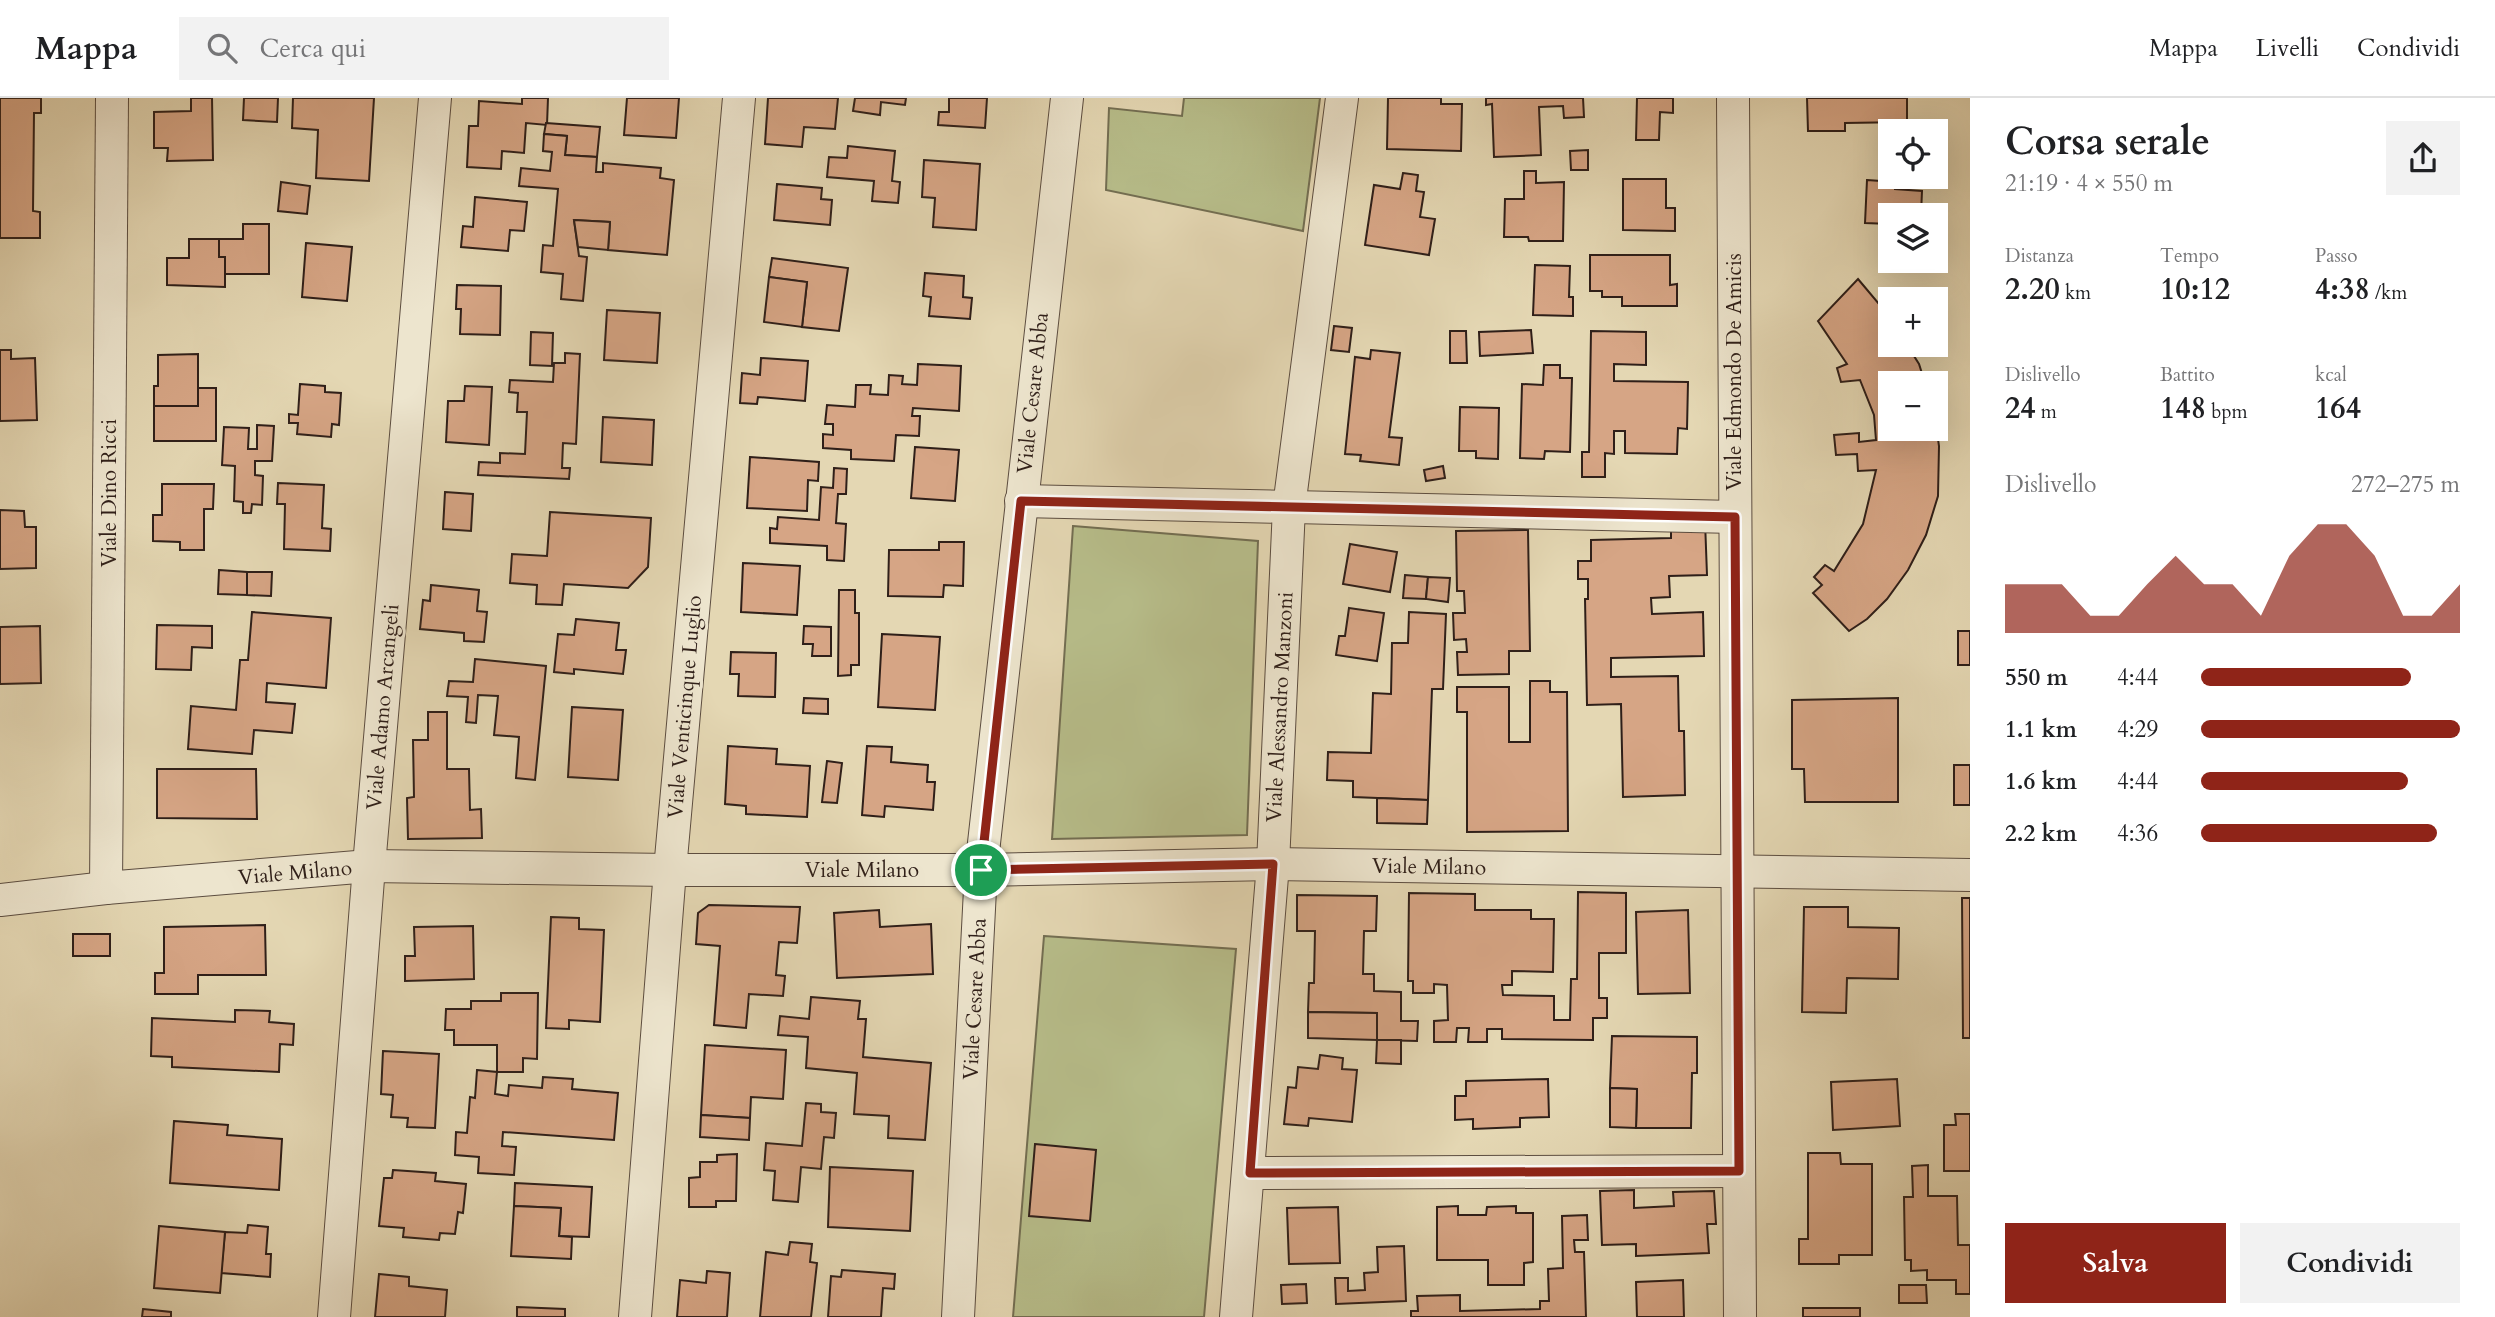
<!DOCTYPE html>
<html lang="it">
<head>
<meta charset="utf-8">
<style>
  body { margin:0; font-family:Cardo,serif; background:#f2f2f2; color:#202124; height:100vh; display:flex; flex-direction:column; font-size:26px; white-space:nowrap }
  * { box-sizing:border-box; margin:0 }
  p { font-size:23px; color:#757577 }
  .icon { flex:none; width:38px; height:38px; fill:none; stroke:currentColor; stroke-width:2; stroke-linecap:round; stroke-linejoin:round }
  .map { position:relative; flex:1; overflow:hidden }
  .drawer { display:flex; flex-direction:column; background:#fff; width:525px }
  .drawer>* { flex:none }
  .fabs { position:absolute; left:1878px; top:21px; display:grid; gap:14px }
  .fabs a { display:grid; place-items:center; width:70px; height:70px; border-radius:0px; background:#fff; box-shadow:0 7px 28px #0002; font-size:35px }
  .pin { position:absolute; display:grid; place-items:center; width:60px; height:60px; color:#fff; margin:-30px; border:4px solid #fff; border-radius:50%; box-shadow:0 2px 7px #0007 }
  .round { display:grid; place-items:center; flex:none; width:74px; height:74px; border-radius:0px; background:#f2f2f2 }
  .headline { display:flex; align-items:center; justify-content:space-between; height:119px; padding:0 35px }
  h1 { font-size:38px; font-weight:700; line-height:52px }
  .metrics { display:grid; grid-template-columns:repeat(3,1fr); gap:10px; height:119px; padding:7px 35px }
  .metrics div { display:grid; align-content:center }
  .metrics b { font-size:30px; font-weight:700 }
  .metrics small { font-size:19px; font-weight:400 }
  .metrics p { font-size:19px }
  .chart { height:196px; padding:14px 35px }
  .chart p { display:flex; justify-content:space-between }
  .chart svg { width:100%; height:126px; margin-top:7px; fill:#8f2418; opacity:.7 }
  .button { display:flex; gap:14px; margin-top:auto; padding:14px 35px }
  .button a { flex:1; height:80px; border-radius:0px; background:#8f2418; color:#fff; font-size:28px; font-weight:700; line-height:80px; text-align:center }
  .button a+a { background:#f2f2f2; color:#202124 }
  ul { padding:0 35px; list-style:none; font-size:23px }
  li { display:grid; grid-template-columns:112px 84px 1fr; align-items:center; height:52px }
  li i { height:18px; border-radius:9px; background:#8f2418 }
  header { display:flex; align-items:center; gap:42px; box-sizing:border-box; height:98px; padding:0 35px; background:#fff; border-bottom:2px solid #e0e0e0 }
  header strong { font-size:33px }
  nav { display:flex; gap:38px; margin-inline-start:auto; font-size:24px }
  .search { width:490px; height:63px; background:#f2f2f2; display:flex; align-items:center; gap:18px; box-sizing:border-box; padding:0 24px; border-radius:0px; color:#757577; font-size:26px }
  main { display:flex; flex:1; min-height:0 }
  .map>svg:first-child { display:block }
  .green { fill:#b7bd8a; stroke:#736e52; stroke-width:2 }
  .building { fill:#d6a585; stroke:#2f1f19; stroke-width:2 }
  .lines { fill:none; stroke-linecap:round; stroke-linejoin:round }
  .street-casing { stroke:#5c4d40; stroke-width:34 }
  .street { stroke:#ede5ce; stroke-width:32 }
  .route-casing { stroke:#fff; stroke-width:14 }
  .route { stroke:#8f2418; stroke-width:9 }
  .labels { text-anchor:middle; dominant-baseline:central; stroke-width:6; stroke-linejoin:round; paint-order:stroke }
  .street-label { font-size:21px; fill:#2f1f19; stroke:#ede5ce }
</style>
</head>
<body>
<header>
<strong>Mappa</strong>
<div class="search"><svg class="icon" aria-label="search" viewBox="0 0 24 24"><circle cx="10" cy="10" r="6"/><path d="M15 15l6 6"/></svg>Cerca qui</div>
<nav><a>Mappa</a><a>Livelli</a><a>Condividi</a></nav>
</header>
<main>
<div class="map">
<svg width="1970" height="1219" viewBox="0 0 1970 1219">
  <rect width="100%" height="100%" fill="#e4d7b3"/>
  <filter id="stains"><feTurbulence type="fractalNoise" baseFrequency=".00286" numOctaves="4"/><feColorMatrix values="0 0 0 0 .2 0 0 0 0 .09 0 0 0 0 .02 0 0 0 .5 -.17"/></filter>
  <radialGradient id="worn" r=".72"><stop offset=".6" stop-color="#630" stop-opacity="0"/><stop offset="1" stop-color="#630" stop-opacity=".3"/></radialGradient>
  <g class="green">
    <path d="M1184 0H1320L1303 133 1106 92 1109 10 1182 18Z"/>
    <path d="M1073 428 1258 443 1247 737 1052 741Z"/>
    <path d="M1044 838 1236 851 1204 1219H1013Z"/>
  </g>
  <g class="building">
    <path d="M0 0H41V15H34L33 113 40 114V140H0Z"/>
    <path d="M191 0H212L213 62 167 63 168 50H154V14L191 13Z"/>
    <path d="M244 0H278L277 24 243 22Z"/>
    <path d="M293 0H374L369 83 316 80 318 32 292 30Z"/>
    <path d="M522 0H548L547 27 526 25 524 55 502 53 501 71 467 69 469 28H478L479 3 522 6Z"/>
    <path d="M627 0H679L676 40 624 37Z"/>
    <path d="M768 0H838L835 31 804 29 802 49 765 46Z"/>
    <path d="M855 0H906L905 7 881 4 880 17 853 13Z"/>
    <path d="M949 0H987L985 30 938 27 939 14H949Z"/>
    <path d="M1388 0H1441V6H1462L1461 53 1387 51Z"/>
    <path d="M1486 0H1583L1584 19 1564 20 1563 8 1539 9 1541 57 1494 59 1492 6 1486 7Z"/>
    <path d="M1637 0H1673V15L1660 14 1659 42H1636Z"/>
    <path d="M1807 0H1907V24L1845 25V33H1808Z"/>
    <path d="M546 25 600 29 597 59 565 57 567 38 544 36Z"/>
    <path d="M544 36 567 38 565 57 597 59 596 74H603V65L661 70 660 80 674 82 667 157 608 152 610 124 574 122 579 158 587 159 583 203 561 201 563 176 541 174 543 147 553 148 558 91 519 88 521 70 550 73 552 54 543 53Z"/>
    <path d="M848 48 895 53 892 83 900 84 898 105 872 103 874 83 827 79 829 59 847 60Z"/>
    <path d="M1588 52V72H1571L1570 53Z"/>
    <path d="M924 62 980 66 976 132 933 129 935 100 922 99Z"/>
    <path d="M1524 73H1536V85L1564 84 1563 143H1529L1528 139H1504L1505 101H1524Z"/>
    <path d="M1403 75 1418 77 1416 93 1424 94 1420 119 1435 121 1429 157 1365 147 1374 87 1400 91Z"/>
    <path d="M1623 81H1666V110H1675V133L1623 132Z"/>
    <path d="M1867 82 1895 84V91L1922 93 1921 117H1890V126L1865 125Z"/>
    <path d="M281 84 310 88 307 116 278 113Z"/>
    <path d="M777 86 822 90 821 101 832 102 830 127 774 122Z"/>
    <path d="M475 99 527 104 524 133 510 132 508 153 461 149 463 128 473 129Z"/>
    <path d="M574 122 610 124 608 152 578 149Z"/>
    <path d="M243 126H269V176H225V159H219V141H243Z"/>
    <path d="M189 141H219V159H225V189L167 187V160H189Z"/>
    <path d="M306 145 352 149 347 203 302 199Z"/>
    <path d="M1590 157H1670V187L1677 186V208H1622V199H1602V193H1590Z"/>
    <path d="M772 160 848 170 839 233 802 229 807 184 769 179Z"/>
    <path d="M1535 167 1570 168 1569 199H1573V218L1533 217Z"/>
    <path d="M925 175 964 178 963 199 972 200 970 221 929 218 931 199 923 198Z"/>
    <path d="M769 179 807 184 802 229 764 224Z"/>
    <path d="M1858 181 1890 219V247H1907L1919 266 1925 285H1890V331H1936V327L1939 348 1938 398 1926 437 1908 472 1887 501 1867 521 1849 533 1813 495 1822 487 1814 479 1825 467 1834 473 1863 426 1876 372 1858 373 1857 356 1836 357 1834 337 1859 335V344L1876 342 1874 317 1860 282 1841 284 1837 270 1847 266 1818 223Z"/>
    <path d="M457 187 501 188 500 237 460 236 461 211H456Z"/>
    <path d="M607 212 660 215 657 265 604 262Z"/>
    <path d="M1334 228 1352 230 1349 254 1331 252Z"/>
    <path d="M1531 232 1533 255 1480 258 1479 234Z"/>
    <path d="M1450 233H1466L1467 265H1450Z"/>
    <path d="M1591 233 1646 234V267L1614 266V283L1688 284 1687 331 1678 330 1677 356 1625 355V333H1614V356L1605 355V379H1582V354H1589Z"/>
    <path d="M531 234 553 235 552 268 530 267Z"/>
    <path d="M0 252H11V261L35 260 37 322 0 323Z"/>
    <path d="M1371 252 1400 255 1389 339 1402 340 1399 367 1360 363 1361 357 1345 356 1355 259 1370 261Z"/>
    <path d="M565 255 580 256 576 346 563 345 562 370H570L569 381 478 377 479 364 500 365V355L525 356 527 314H517L518 295 509 294 510 282 553 284 554 265H565Z"/>
    <path d="M198 256V308H154V288H158V257Z"/>
    <path d="M761 260 808 263 805 303 758 299 757 306 740 305 742 275 760 277Z"/>
    <path d="M918 266 961 268 959 313 913 310 912 318H920L919 338 896 337 894 363 851 361V352L823 350V336L833 337V326H825L827 307 855 309 856 287H871L870 296 888 297 889 277 903 278 902 286 917 287Z"/>
    <path d="M1544 267H1560V280H1572L1570 354 1545 353 1544 361 1520 360 1522 286 1543 287Z"/>
    <path d="M300 286 325 288V294L341 295 339 327 332 326 331 339 297 336 298 325H289V316L298 317Z"/>
    <path d="M465 288 492 289 489 347 446 344 448 303H464Z"/>
    <path d="M198 290H216V343H154V308H198Z"/>
    <path d="M1460 309 1499 310 1498 361 1476 360V353H1459Z"/>
    <path d="M603 319 654 322 652 367 601 364Z"/>
    <path d="M257 327 274 328 272 363H255V377L263 378 262 407 252 406 251 415H243V404L234 403 235 368 222 367 224 329 249 330 248 351H257Z"/>
    <path d="M915 349 959 352 955 403 911 400Z"/>
    <path d="M750 359 819 364 818 383 808 382 807 413 747 410Z"/>
    <path d="M1443 368 1445 380 1426 383 1424 372Z"/>
    <path d="M834 370 847 371 846 396H838L836 425 846 426 844 463 827 462V448L770 445V430L777 431 778 419 819 422 821 389 833 390Z"/>
    <path d="M278 385 324 387 322 430 331 431 330 453 284 451 285 406H277Z"/>
    <path d="M162 386H214L213 411H204V452H180V444L153 443V417H162Z"/>
    <path d="M445 394 473 396 471 433 443 431Z"/>
    <path d="M0 412 24 413 25 429H36V470L0 471Z"/>
    <path d="M550 414 651 420 648 469 628 490 564 486 562 507 536 506 537 487 510 485 512 456 547 458Z"/>
    <path d="M1705 423 1707 477 1669 478 1670 499 1651 500 1652 516 1703 514 1704 558 1611 560V579L1678 578 1679 633H1684L1685 697 1623 699 1621 606 1587 607 1585 501H1588V481H1578V463H1591V442L1671 440V424Z"/>
    <path d="M1528 432 1530 553H1509V576L1458 577 1457 554H1467L1466 541 1454 542 1453 515H1465L1464 493H1457L1456 433Z"/>
    <path d="M939 444H964L963 488 944 487 943 499 888 498 889 452H939Z"/>
    <path d="M1350 446 1397 454 1390 494 1343 486Z"/>
    <path d="M743 465 800 468 797 517 741 514Z"/>
    <path d="M219 472 247 474V497L218 496Z"/>
    <path d="M247 474H272L271 498 247 497Z"/>
    <path d="M1405 477 1428 479 1426 501 1403 500Z"/>
    <path d="M1428 479 1450 480 1448 504 1426 501Z"/>
    <path d="M431 487 479 492 477 513 487 514 484 544 464 543V535L420 531 423 502 430 503Z"/>
    <path d="M839 492H855V515H859V567H851V577L838 578Z"/>
    <path d="M1349 510 1384 515 1377 563 1336 557 1339 538H1345Z"/>
    <path d="M252 514 331 520 326 590 267 585 266 604 295 606 292 635 254 632 252 656 188 651 191 608 236 612 240 562H248Z"/>
    <path d="M1409 514 1446 516 1443 591H1432L1428 702 1353 699V683L1327 682 1328 654 1371 655 1373 595 1391 596 1392 545H1408Z"/>
    <path d="M576 521 619 525 616 552H626L623 576 574 571V576L554 574 558 536 574 537Z"/>
    <path d="M157 527 212 528V550L192 549 191 572 156 571Z"/>
    <path d="M40 528 41 585 0 586V529Z"/>
    <path d="M804 528 831 529V558H812L813 546H803Z"/>
    <rect x="1958" y="533" width="12" height="34"/>
    <path d="M882 536 940 539 935 612 878 609Z"/>
    <path d="M731 554 776 555 775 599 738 598 739 576H730Z"/>
    <path d="M475 561 546 568 535 682 516 680 519 639 494 637 498 598 478 597 476 625 466 624 468 599 447 598 449 583 473 584Z"/>
    <path d="M1530 583H1550V594H1567L1568 733 1467 734V614H1457V589H1509V644H1530Z"/>
    <path d="M804 600 828 601V616L803 615Z"/>
    <path d="M1898 600V704H1805L1804 671H1792V602Z"/>
    <path d="M572 609 623 612 618 682 568 679Z"/>
    <path d="M428 614H447V671H469L470 712 481 711 482 740 408 741 407 700 414 699 413 642H428Z"/>
    <path d="M728 648 777 651 776 666 810 668 807 719 746 716V708L725 706Z"/>
    <path d="M867 648 892 649 891 664 928 667 927 684H935L933 712 885 708 884 719 862 717Z"/>
    <path d="M827 663 842 665 837 705 822 704Z"/>
    <rect x="1954" y="667" width="16" height="40"/>
    <path d="M157 671H256L257 721 157 720Z"/>
    <path d="M1377 700 1428 702 1427 726 1377 725Z"/>
    <path d="M1578 794 1626 795V855H1599V900H1607V920H1593V942L1502 941V931H1487V944H1468L1469 930H1457L1456 944H1434V923L1448 922 1447 887 1434 886V895H1413V883H1408L1409 795 1475 796V812H1531V821H1554L1553 874 1512 873V887H1502L1503 897 1554 898V922H1570L1571 881H1577Z"/>
    <path d="M1297 797 1377 798 1376 833H1364L1363 876H1374V893L1401 894V923H1418L1417 943 1377 942V915L1308 914 1309 885H1314L1315 833H1297Z"/>
    <path d="M1962 800H1970V940H1963Z"/>
    <path d="M709 807 800 809 797 845 779 844 776 877 785 878 783 898 749 896 746 930 714 927 720 848 696 846 698 815Z"/>
    <path d="M1804 809H1848V829L1899 830 1898 881 1847 880 1846 915 1802 914Z"/>
    <path d="M879 812 880 829 931 826 933 876 837 880 834 815Z"/>
    <path d="M1688 812 1690 895 1638 896 1636 814Z"/>
    <path d="M551 819 579 820V831L604 832 600 924 569 922V931L546 930Z"/>
    <path d="M265 827 266 877H198V896H155V875H164V829Z"/>
    <path d="M473 828 474 881 405 883V858H415L414 829Z"/>
    <rect x="73" y="836" width="37" height="22"/>
    <path d="M501 895H538L537 961 523 960V974H497V947H454V932H445L446 911H471V903H501Z"/>
    <path d="M811 899 860 903 858 921H866L863 959 931 965 925 1042 888 1040 889 1018 854 1016 857 975 806 970 808 939 778 937 780 918 809 921Z"/>
    <path d="M235 912 270 913 269 924 294 926 293 947 280 946 279 974 172 969V959L151 958 152 920 235 924Z"/>
    <path d="M1308 914 1377 915V942L1308 940Z"/>
    <path d="M1612 938 1697 939V975H1692L1691 1030H1636L1637 991 1610 990Z"/>
    <path d="M1377 942H1401V966L1376 965Z"/>
    <path d="M705 947 786 952 783 1001 751 999 750 1020 701 1017Z"/>
    <path d="M383 953 439 956 435 1030 407 1029 408 1020 391 1019 393 997 381 996Z"/>
    <path d="M1320 957 1343 960 1342 971 1357 972 1352 1024 1309 1020 1308 1028 1284 1026 1288 989 1296 990 1298 969 1318 971Z"/>
    <path d="M477 972 497 974 495 996 508 998 509 987 542 990 543 979 573 981 572 991 618 995 614 1042 503 1034 502 1048 516 1049 514 1077 478 1075 479 1059 455 1057 456 1034 467 1035 470 999 475 1000Z"/>
    <path d="M1548 981 1549 1019 1520 1020V1029L1473 1031V1021L1455 1022V998H1466V983Z"/>
    <path d="M1897 981 1900 1028 1833 1032 1831 984Z"/>
    <path d="M1610 990 1637 991 1636 1030 1610 1029Z"/>
    <path d="M806 1005 821 1006V1014L836 1015 834 1040 824 1039 821 1071 801 1069 798 1104 773 1102 775 1073 764 1072 766 1045 802 1048Z"/>
    <path d="M1955 1016H1970V1073H1944V1027H1956Z"/>
    <path d="M701 1017 750 1020 749 1042 700 1039Z"/>
    <path d="M174 1023 228 1027 227 1037 282 1041 279 1092 170 1085Z"/>
    <path d="M1035 1046 1096 1052 1090 1123 1029 1118Z"/>
    <path d="M1808 1055H1840L1841 1066H1872V1157H1839V1166H1799V1141H1808Z"/>
    <path d="M737 1056 736 1103H716V1109H689V1080L700 1079V1064H717V1057Z"/>
    <path d="M1928 1067V1098H1957L1958 1147H1970V1196H1956V1182H1927V1172L1911 1173V1162H1905L1904 1099H1913L1912 1068Z"/>
    <path d="M830 1069 913 1073 910 1133 828 1129Z"/>
    <path d="M393 1072 436 1075 435 1083 466 1086 463 1115 458 1114 455 1136 440 1135 439 1142 403 1139 404 1130 379 1128 384 1080H392Z"/>
    <path d="M515 1085 592 1089 589 1139 559 1138 561 1110 514 1108Z"/>
    <path d="M1634 1092V1110L1674 1108 1673 1094 1714 1093 1716 1126H1707L1709 1155 1636 1158V1146L1602 1147 1600 1093Z"/>
    <path d="M514 1108 561 1110 559 1138 572 1139 571 1161 511 1158Z"/>
    <path d="M1458 1108V1117H1486L1487 1109 1516 1108V1115H1533V1164L1524 1165V1187H1488V1162H1437V1109Z"/>
    <path d="M1338 1109 1340 1165 1289 1166 1287 1110Z"/>
    <path d="M1587 1117 1588 1142H1574L1575 1154H1584L1586 1219H1411V1213H1418L1417 1198 1460 1197V1213L1540 1211V1203H1549L1548 1171 1563 1170 1562 1118Z"/>
    <path d="M248 1127 268 1129 266 1156H271L270 1179 221 1175 225 1134 247 1135Z"/>
    <path d="M159 1128 225 1134 220 1195 154 1190Z"/>
    <path d="M790 1144 812 1146 810 1164 817 1165 811 1219H760L766 1154 788 1157Z"/>
    <path d="M1404 1148 1406 1203 1336 1206 1335 1180H1348V1193L1365 1192 1364 1175 1378 1174 1377 1149Z"/>
    <path d="M842 1172 895 1176 894 1191 883 1190 881 1219H828L831 1178 841 1179Z"/>
    <path d="M707 1173 730 1175 727 1219H677L680 1182 706 1185Z"/>
    <path d="M379 1176 409 1179V1188L447 1192 445 1219H375Z"/>
    <path d="M1683 1182 1684 1219H1637L1636 1184Z"/>
    <path d="M1306 1186 1307 1205 1282 1206 1281 1187Z"/>
    <path d="M1899 1187H1926L1927 1205H1899Z"/>
    <path d="M517 1209 565 1211V1219H517Z"/>
    <rect x="1803" y="1210" width="57" height="9"/>
    <path d="M143 1211 171 1214V1219H142Z"/>
  </g>
  <g class="lines">
    <g class="street-casing">
      <g id="street">
        <path d="M1733 0 1740 1219"/>
        <path d="M1021 403 1735 419"/>
        <path d="M106 790 112 0"/>
        <path d="M0 802 106 790 369 768 670 772H981L1273 766 1970 777"/>
        <path d="M1250 1075 1739 1073"/>
        <path d="M334 1219 369 768 435 0"/>
        <path d="M635 1219 670 772 739 0"/>
        <path d="M958 1219 981 772 1067 0"/>
        <path d="M1236 1219 1273 766 1289 409 1342 0"/>
      </g>
    </g>
    <use href="#street" class="street"/>
  </g>
  <g class="lines">
    <g class="route-casing">
      <path id="route" d="M1021 403 1735 419 1739 1073 1250 1075 1273 766 981 772Z"/>
    </g>
    <use href="#route" class="route"/>
  </g>
  <g class="labels">
    <g class="street-label">
      <text transform="translate(1734 274) rotate(-90)">Viale Edmondo De Amicis</text>
      <text transform="translate(1033 295) rotate(-84)">Viale Cesare Abba</text>
      <text transform="translate(109 395) rotate(-90)">Viale Dino Ricci</text>
      <text transform="translate(383 609) rotate(-85)">Viale Adamo Arcangeli</text>
      <text transform="translate(685 609) rotate(-85)">Viale Venticinque Luglio</text>
      <text transform="translate(1280 609) rotate(-87)">Viale Alessandro Manzoni</text>
      <text transform="translate(1429 769) rotate(1)">Viale Milano</text>
      <text x="862" y="772">Viale Milano</text>
      <text transform="translate(295 775) rotate(-5)">Viale Milano</text>
      <text transform="translate(975 901) rotate(-87)">Viale Cesare Abba</text>
    </g>
  </g>
  <rect width="100%" height="100%" filter="url(#stains)"/>
  <rect width="100%" height="100%" fill="url(#worn)"/>
</svg>
<div class="fabs">
<a><svg class="icon" aria-label="locate" viewBox="0 0 24 24"><circle cx="12" cy="12" r="6"/><path d="M12 2v4M12 18v4M2 12h4M18 12h4"/></svg></a>
<a><svg class="icon" aria-label="layers" viewBox="0 0 24 24"><path d="M12 4l9 5-9 5-9-5zM3 14l9 5 9-5"/></svg></a>
<a>+</a>
<a>−</a>
</div>
<div class="pin" style="left:981px;top:772px;background:#1e9e55"><svg class="icon" aria-label="arrive" viewBox="0 0 24 24"><path d="M6 21V4h12l-3 4 3 4H6"/></svg></div>
</div>
<section class="drawer">
<div class="headline"><div><h1>Corsa serale</h1><p>21:19 · 4 × 550 m</p></div><a class="round"><svg class="icon" aria-label="share" viewBox="0 0 24 24"><path d="M12 15V3M7 8l5-5 5 5M5 13v7h14v-7"/></svg></a></div>
<div class="metrics">
<div><p>Distanza</p><b>2.20<small> km</small></b></div>
<div><p>Tempo</p><b>10:12</b></div>
<div><p>Passo</p><b>4:38<small> /km</small></b></div>
</div>
<div class="metrics">
<div><p>Dislivello</p><b>24<small> m</small></b></div>
<div><p>Battito</p><b>148<small> bpm</small></b></div>
<div><p>kcal</p><b>164</b></div>
</div>
<div class="chart"><p><span>Dislivello</span>272–275 m</p>
<svg viewBox="0 0 160 44" preserveAspectRatio="none"><path d="M0 44V27L10 27L20 27L30 38L40 38L50 27L60 17L70 27L80 27L90 38L100 17L110 6L120 6L130 17L140 38L150 38L160 27V44z"/></svg>
</div>
<ul>
<li><b>550 m</b>4:44<i style="width:81%"></i></li>
<li><b>1.1 km</b>4:29<i style="width:100%"></i></li>
<li><b>1.6 km</b>4:44<i style="width:80%"></i></li>
<li><b>2.2 km</b>4:36<i style="width:91%"></i></li>
</ul>
<div class="button"><a>Salva</a><a>Condividi</a></div>
</section>
</main>
</body>
</html>
